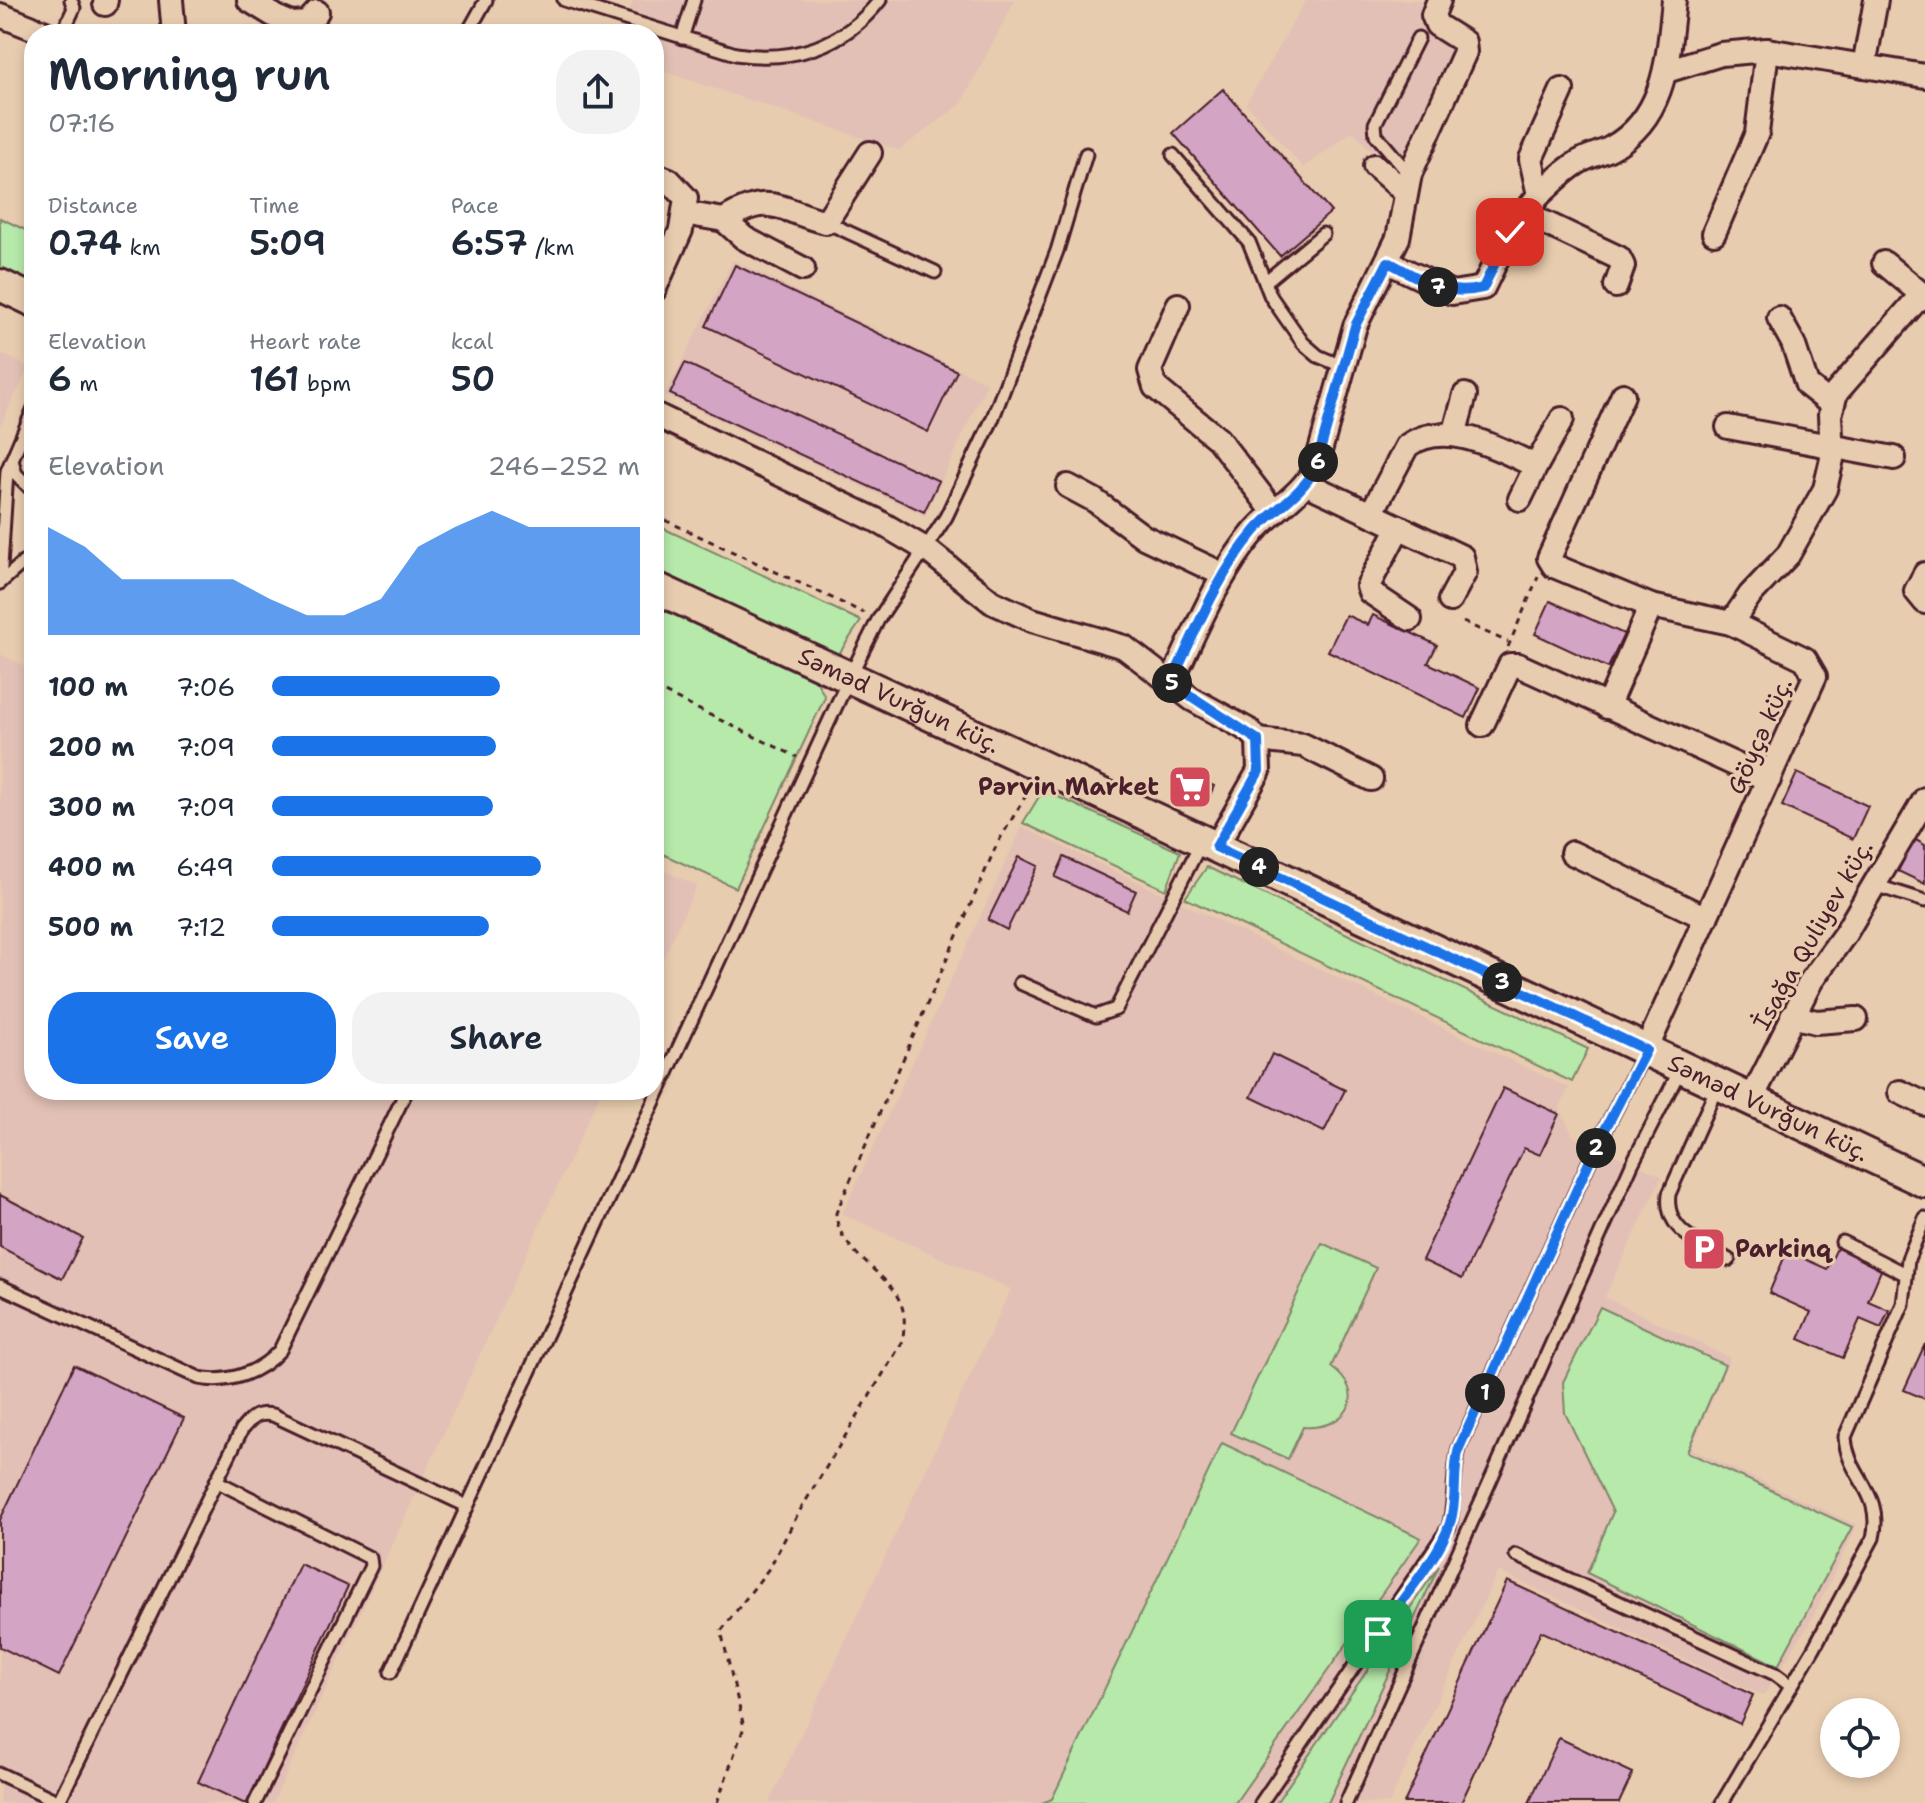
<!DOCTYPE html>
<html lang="en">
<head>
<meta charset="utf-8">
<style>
  body { margin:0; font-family:"Shantell Sans",sans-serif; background:#f2f2f3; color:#1f2937; height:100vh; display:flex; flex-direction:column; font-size:30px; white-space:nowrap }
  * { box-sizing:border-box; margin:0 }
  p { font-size:26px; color:#747a83 }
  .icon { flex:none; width:44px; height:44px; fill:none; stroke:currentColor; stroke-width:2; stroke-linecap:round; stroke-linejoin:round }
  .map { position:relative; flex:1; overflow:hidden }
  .panel { position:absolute; left:24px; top:24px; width:640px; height:1076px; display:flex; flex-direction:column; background:#fff; border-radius:32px; box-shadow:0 4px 12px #0003 }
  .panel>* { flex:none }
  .fabs { position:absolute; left:1820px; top:1698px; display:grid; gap:16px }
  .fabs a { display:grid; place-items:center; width:80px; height:80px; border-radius:50%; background:#fff; box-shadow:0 4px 12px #0003; font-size:40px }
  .pin { position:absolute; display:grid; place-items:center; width:68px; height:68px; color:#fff; margin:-34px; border-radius:16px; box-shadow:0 4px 12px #0006 }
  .km { position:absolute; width:40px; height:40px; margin:-20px; border-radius:50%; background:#222; color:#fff; font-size:22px; line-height:40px; text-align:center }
  .round { display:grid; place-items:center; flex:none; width:84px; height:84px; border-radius:32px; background:#f2f2f3 }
  .summary { display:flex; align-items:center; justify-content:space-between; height:136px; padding:0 24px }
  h1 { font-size:44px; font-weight:600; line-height:60px }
  .figures { display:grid; grid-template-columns:repeat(3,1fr); gap:12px; height:136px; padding:8px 24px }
  .figures div { display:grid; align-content:center }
  .figures b { font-size:34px; font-weight:600 }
  .figures small { font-size:22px; font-weight:400 }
  .figures p { font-size:22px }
  .chart { height:224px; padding:16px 24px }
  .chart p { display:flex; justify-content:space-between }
  .chart svg { width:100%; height:144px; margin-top:8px; fill:#1a73e8; opacity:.7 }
  .primary-button { display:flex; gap:16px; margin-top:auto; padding:16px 24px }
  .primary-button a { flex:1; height:92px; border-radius:32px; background:#1a73e8; color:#fff; font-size:32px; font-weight:600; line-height:92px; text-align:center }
  .primary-button a+a { background:#f2f2f3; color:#1f2937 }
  ul { padding:0 24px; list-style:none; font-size:26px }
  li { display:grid; grid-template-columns:128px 96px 1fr; align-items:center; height:60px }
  li i { height:20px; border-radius:10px; background:#1a73e8 }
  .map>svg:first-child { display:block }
  .built { fill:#e2c0b5 }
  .green { fill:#b6e9aa; stroke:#80846a; stroke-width:2 }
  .building { fill:#d3a4c4; stroke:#4a1f2b; stroke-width:2 }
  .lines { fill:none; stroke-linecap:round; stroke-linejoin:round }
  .service-casing { stroke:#4a1f2b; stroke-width:17 }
  .minor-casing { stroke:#4a1f2b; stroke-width:28 }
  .secondary-casing { stroke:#4a1f2b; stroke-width:36 }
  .path { stroke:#4a1f2b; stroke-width:3; stroke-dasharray:6 6; stroke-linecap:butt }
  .service { stroke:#e8ccaf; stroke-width:11 }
  .minor { stroke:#e8ccaf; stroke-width:22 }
  .secondary { stroke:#e8ccaf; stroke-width:30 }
  .route-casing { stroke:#fff; stroke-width:16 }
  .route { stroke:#1a73e8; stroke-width:10 }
  .labels { text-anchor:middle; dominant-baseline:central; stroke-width:6; stroke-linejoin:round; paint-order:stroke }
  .street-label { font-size:24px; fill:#4a1f2b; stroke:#e8ccaf }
  .poi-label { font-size:24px; font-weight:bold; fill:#4a1f2b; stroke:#e8ccaf; text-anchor:end }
</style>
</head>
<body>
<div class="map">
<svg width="1925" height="1803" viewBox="0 0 1925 1803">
  <rect width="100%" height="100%" fill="#e8ccaf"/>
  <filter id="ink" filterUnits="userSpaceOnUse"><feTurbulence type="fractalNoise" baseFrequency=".0125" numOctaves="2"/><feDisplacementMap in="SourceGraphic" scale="16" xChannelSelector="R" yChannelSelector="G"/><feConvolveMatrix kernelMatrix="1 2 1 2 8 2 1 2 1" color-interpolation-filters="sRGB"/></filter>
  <g filter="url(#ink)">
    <g class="built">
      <path d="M634 0H1015L961 104 899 150 662 71 654 87V34H619Z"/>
      <path d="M1306 0H1430L1418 22 1457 46 1408 162 1395 178 1353 131 1304 168 1246 104Z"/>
      <path d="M733 260 987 383 925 516 665 395Z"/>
      <path d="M0 353 29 367 0 426Z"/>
      <path d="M0 654 34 671V1090H602L273 1803H0Z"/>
      <path d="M1022 827 1569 1088 1560 1108 1573 1136 1662 1176 1605 1297 1730 1358 1691 1449 1857 1525 1811 1621 1763 1696 1498 1571 1389 1803H769L1011 1289 842 1214Z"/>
      <path d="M654 866 697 886 654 978Z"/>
    </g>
    <g class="green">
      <path d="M0 218 34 234V286L0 270Z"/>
      <path d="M654 524 861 621 838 655 654 572Z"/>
      <path d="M654 605 815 678 825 697 736 888 654 850Z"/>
      <path d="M1043 790 1180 852 1166 890 1023 823Z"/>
      <path d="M1207 867 1588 1049 1572 1082 1185 898Z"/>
      <path d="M1322 1243 1376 1268 1331 1367C1371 1396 1344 1430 1303 1427L1288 1459 1231 1433Z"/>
      <path d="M1600 1307 1725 1365 1687 1452 1852 1527 1778 1666 1587 1573 1613 1512 1565 1413 1563 1382Z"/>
      <path d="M1222 1443 1421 1538 1235 1803H1042L1052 1799Z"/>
      <path d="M1439 1566 1328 1803H1276Z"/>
    </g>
    <g class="building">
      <path d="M1223 89 1331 212 1280 256 1173 133Z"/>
      <path d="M735 265 957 371 928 432 706 326Z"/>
      <path d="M685 363 939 481 924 512 670 394Z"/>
      <path d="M1550 601 1624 634 1608 668 1535 634Z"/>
      <path d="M1346 615 1368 625 1373 615 1437 645 1428 663 1480 688 1466 718 1328 651Z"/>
      <path d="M1182 771 1214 786 1206 804 1173 789Z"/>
      <path d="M1797 773 1868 806 1853 839 1782 806Z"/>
      <path d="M1914 839 1925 845V884L1898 871Z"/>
      <path d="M1019 857 1038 866 1007 930 988 920Z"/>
      <path d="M1064 857 1136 891 1127 911 1055 877Z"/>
      <path d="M1272 1054 1345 1090 1324 1132 1251 1097Z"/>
      <path d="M1503 1088 1559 1114 1540 1155 1524 1148 1462 1279 1422 1260Z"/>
      <path d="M0 1195 83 1238 62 1279 0 1247Z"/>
      <path d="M1837 1248 1882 1268 1868 1301 1889 1310 1881 1328 1860 1319 1843 1358 1799 1339 1811 1312 1769 1293 1787 1251 1827 1269Z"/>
      <path d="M1925 1344V1399L1904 1390Z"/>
      <path d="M74 1365 184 1418 59 1676 0 1647V1520Z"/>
      <path d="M300 1564 348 1586 247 1803H243L198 1782Z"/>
      <path d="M1507 1581 1753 1695 1740 1724 1541 1631 1461 1803H1404Z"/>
      <path d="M1559 1738 1633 1773 1619 1803H1529Z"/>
    </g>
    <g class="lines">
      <g class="service-casing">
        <g id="service">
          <path d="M564 0 736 54C793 63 844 46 880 0"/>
          <path d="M62 34 74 8 71 0"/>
          <path d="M467 34 486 0"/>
          <path d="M682 38 694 0"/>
          <path d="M1173 155 1249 242 1271 297 1303 343 1318 356 1344 367"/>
          <path d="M1409 174 1376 135 1375 124 1418 38"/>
          <path d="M826 222 935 272"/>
          <path d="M1265 282 1323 234"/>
          <path d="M12 460 16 474 34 492"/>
          <path d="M0 583 7 471 34 408"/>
          <path d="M0 583 34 553"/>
          <path d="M1874 885 1925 901"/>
          <path d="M1020 983 1096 1016 1116 1009 1202 841"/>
          <path d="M1718 1085 1669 1194C1664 1232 1701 1243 1729 1260"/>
          <path d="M1842 1242 1905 1274"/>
          <path d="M0 1286 199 1378C228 1384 260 1373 280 1350L407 1090"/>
          <path d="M216 1481 370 1558 371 1566 255 1803"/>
          <path d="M1516 1555 1775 1674 1791 1686"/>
          <path d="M391 1672 850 676 878 620 946 517 992 420 1057 251 1086 154"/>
          <path d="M0 1774 59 1802"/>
          <path d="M58 1803 242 1429C252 1417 257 1412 273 1415L467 1506"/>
          <path d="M1261 1803 1449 1527C1456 1501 1452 1475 1459 1448L1596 1147 1646 1050"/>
          <path d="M1346 1803 1632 1164 1681 1068"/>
          <path d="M1722 1803 1814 1648 1873 1538C1884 1492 1847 1477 1845 1437L1903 1304 1908 1259 1925 1218"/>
        </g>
      </g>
      <g class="minor-casing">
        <g id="minor">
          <path d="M171 0 174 34"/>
          <path d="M249 0 278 18 292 24 307 23 317 12"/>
          <path d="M105 4 106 0"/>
          <path d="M0 15 48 34"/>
          <path d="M1864 66 1876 0"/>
          <path d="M1666 71 1721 54 1767 50 1925 76"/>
          <path d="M1375 166 1406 193"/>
          <path d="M654 174 669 180 686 198 681 230 654 290"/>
          <path d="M1539 195C1551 185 1563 171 1577 163 1587 156 1600 154 1611 148 1667 117 1668 56 1674 0"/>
          <path d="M684 213 724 220C771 191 778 210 826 222L870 153"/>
          <path d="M1526 214 1619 258 1623 266 1616 286"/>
          <path d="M724 220 744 238 803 269"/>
          <path d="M1714 233 1757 133 1767 50"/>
          <path d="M1388 262 1452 293 1483 288 1510 232 1539 195 1531 159 1562 90"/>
          <path d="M1884 263 1925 297"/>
          <path d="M1178 305 1150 370 1155 387 1218 439 1274 512"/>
          <path d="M1779 318 1793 343 1807 385 1831 404"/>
          <path d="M1623 395 1549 558 1554 566 1651 606 1731 623"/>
          <path d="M654 414 876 520 927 550 992 602 1032 620 1124 647 1192 699 1250 731 1258 740 1259 771 1216 847"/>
          <path d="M1728 427 1894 458"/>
          <path d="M1454 435 1465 395"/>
          <path d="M1307 484 1371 514 1407 446C1446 418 1499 449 1536 466L1562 419"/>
          <path d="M1068 486 1094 500 1144 537 1224 575"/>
          <path d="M1520 499 1536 466"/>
          <path d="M1371 514 1462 557 1465 572 1450 600"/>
          <path d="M1399 527 1368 586 1370 592 1410 619"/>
          <path d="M1925 574 1916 591 1925 602"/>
          <path d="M1171 683C1195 632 1218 574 1255 531 1274 509 1301 495 1315 469L1355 326 1398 238 1410 174 1465 52 1464 42 1437 25 1433 15 1439 0"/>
          <path d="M1607 707 1651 606"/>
          <path d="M1482 725 1510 665H1518L1769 780"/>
          <path d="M1258 740 1303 745 1371 779"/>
          <path d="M1572 853 1706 918"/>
          <path d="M1792 1016 1816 1022 1856 1019"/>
          <path d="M1646 1050 1815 676 1805 659 1731 623 1750 595 1788 555 1825 489 1832 459 1830 415 1836 393 1915 302 1925 298"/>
          <path d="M1900 1092 1925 1104"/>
          <path d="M1751 1100 1811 981 1845 934 1925 799"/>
        </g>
      </g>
      <g class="secondary-casing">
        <g id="secondary">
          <path d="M0 285 34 301"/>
          <path id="s1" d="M654 587 1216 847 1925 1182"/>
        </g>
      </g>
      <g class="path">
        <path d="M654 515 864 613"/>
        <path d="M1463 622 1508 642"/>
        <path d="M1508 647 1538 577"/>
        <path d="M654 688 797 757"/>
        <path d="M717 1803 744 1727 721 1631 770 1567 799 1512 903 1341C903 1333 905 1324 904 1316 899 1273 838 1258 836 1213L997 844 1031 787"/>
      </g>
      <use href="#service" class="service"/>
      <use href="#minor" class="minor"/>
      <use href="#secondary" class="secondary"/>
    </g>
  </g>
  <g class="lines" filter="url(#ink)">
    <g class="route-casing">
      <path id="route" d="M1378 1634C1399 1602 1439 1558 1450 1523 1458 1498 1452 1473 1459 1448L1596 1147 1646 1050 1216 847 1259 771 1258 740 1171 683C1195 632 1218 574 1255 531 1274 509 1301 495 1315 469L1355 326 1388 262C1422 279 1444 298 1483 288L1510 232"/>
    </g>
    <use href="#route" class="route"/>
  </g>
  <defs>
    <g id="supermarket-square" transform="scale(2.3)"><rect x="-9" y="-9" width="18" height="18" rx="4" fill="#d1495b" stroke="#e8ccaf"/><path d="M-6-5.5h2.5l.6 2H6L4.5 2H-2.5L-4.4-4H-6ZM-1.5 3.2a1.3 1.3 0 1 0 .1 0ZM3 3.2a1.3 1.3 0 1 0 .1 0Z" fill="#fff"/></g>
    <g id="parking-square" transform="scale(2.3)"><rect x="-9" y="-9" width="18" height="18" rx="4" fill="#d1495b" stroke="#e8ccaf"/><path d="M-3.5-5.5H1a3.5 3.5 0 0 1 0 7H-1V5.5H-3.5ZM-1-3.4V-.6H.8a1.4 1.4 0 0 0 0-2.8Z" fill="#fff"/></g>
  </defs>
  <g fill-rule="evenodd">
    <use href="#supermarket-square" x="1190" y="787"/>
    <use href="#parking-square" x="1704" y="1249"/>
  </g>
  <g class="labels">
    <g class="street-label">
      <text stroke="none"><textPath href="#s1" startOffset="270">Səməd Vurğun küç.</textPath></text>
      <text transform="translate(1760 736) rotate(-66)">Göyçə küç.</text>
      <text transform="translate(1813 935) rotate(-60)">İsağa Quliyev küç.</text>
      <text stroke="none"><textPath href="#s1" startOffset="1230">Səməd Vurğun küç.</textPath></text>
    </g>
    <g class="poi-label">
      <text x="1159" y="787">Pərvin Market</text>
      <text x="1735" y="1249" text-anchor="start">Parkinq</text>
    </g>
  </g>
</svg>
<div class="fabs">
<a><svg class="icon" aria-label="locate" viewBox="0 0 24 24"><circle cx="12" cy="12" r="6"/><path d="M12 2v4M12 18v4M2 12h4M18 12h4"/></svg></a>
</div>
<div class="pin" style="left:1378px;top:1634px;background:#1e9e55"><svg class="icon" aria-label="arrive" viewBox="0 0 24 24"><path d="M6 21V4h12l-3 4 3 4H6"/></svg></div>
<div class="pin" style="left:1510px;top:232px;background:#d93025"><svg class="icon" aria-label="check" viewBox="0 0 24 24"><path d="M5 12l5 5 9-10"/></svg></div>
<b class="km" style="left:1485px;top:1393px">1</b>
<b class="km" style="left:1596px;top:1148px">2</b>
<b class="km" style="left:1502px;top:982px">3</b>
<b class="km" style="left:1259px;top:867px">4</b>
<b class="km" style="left:1172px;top:683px">5</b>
<b class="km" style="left:1318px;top:462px">6</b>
<b class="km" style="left:1438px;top:287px">7</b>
<section class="panel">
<div class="summary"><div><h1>Morning run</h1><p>07:16</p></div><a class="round"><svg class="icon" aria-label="share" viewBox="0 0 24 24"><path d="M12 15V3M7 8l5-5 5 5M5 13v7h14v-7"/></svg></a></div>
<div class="figures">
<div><p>Distance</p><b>0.74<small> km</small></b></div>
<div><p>Time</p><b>5:09</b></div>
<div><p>Pace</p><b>6:57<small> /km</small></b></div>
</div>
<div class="figures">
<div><p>Elevation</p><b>6<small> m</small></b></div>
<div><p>Heart rate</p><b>161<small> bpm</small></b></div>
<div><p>kcal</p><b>50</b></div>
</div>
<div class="chart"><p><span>Elevation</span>246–252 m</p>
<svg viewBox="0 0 160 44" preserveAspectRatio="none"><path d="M0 44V11L10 17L20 27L30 27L40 27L50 27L60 33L70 38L80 38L90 33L100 17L110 11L120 6L130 11L140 11L150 11L160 11V44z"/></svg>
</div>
<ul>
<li><b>100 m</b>7:06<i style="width:62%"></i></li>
<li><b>200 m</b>7:09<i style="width:61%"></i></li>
<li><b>300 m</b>7:09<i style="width:60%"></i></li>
<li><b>400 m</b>6:49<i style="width:73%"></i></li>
<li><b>500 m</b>7:12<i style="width:59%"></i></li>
</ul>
<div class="primary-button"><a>Save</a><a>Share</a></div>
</section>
</div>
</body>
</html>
